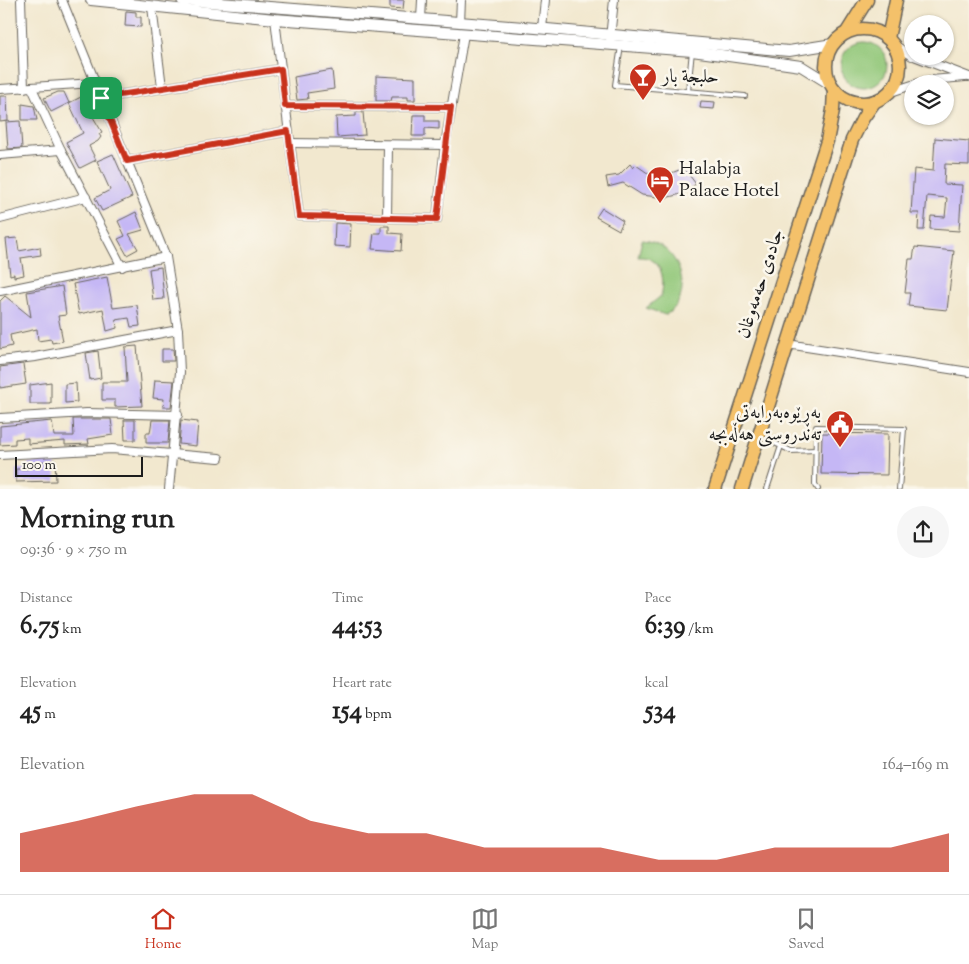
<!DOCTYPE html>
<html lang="en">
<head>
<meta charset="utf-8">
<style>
  body { margin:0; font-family:"Sorts Mill Goudy",Amiri,serif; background:#f6f6f6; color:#222; height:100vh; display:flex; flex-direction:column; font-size:19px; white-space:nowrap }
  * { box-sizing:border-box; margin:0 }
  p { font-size:16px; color:#767676 }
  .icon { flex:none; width:28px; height:28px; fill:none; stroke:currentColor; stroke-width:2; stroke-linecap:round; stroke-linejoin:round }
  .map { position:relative; height:489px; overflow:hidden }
  .drawer { display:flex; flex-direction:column; background:#fff; flex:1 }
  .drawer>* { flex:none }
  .fabs { position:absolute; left:904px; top:15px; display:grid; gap:10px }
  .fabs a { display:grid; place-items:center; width:50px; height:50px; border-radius:50%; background:#fff; box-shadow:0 1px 4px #0004; font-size:25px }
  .scale { position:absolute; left:15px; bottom:12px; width:128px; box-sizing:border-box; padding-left:5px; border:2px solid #1c1c1c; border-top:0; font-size:14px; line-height:18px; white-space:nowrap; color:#1c1c1c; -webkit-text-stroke:4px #fbf7ec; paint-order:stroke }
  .pin { position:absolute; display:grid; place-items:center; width:42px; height:42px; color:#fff; margin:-21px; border-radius:10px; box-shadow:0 2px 8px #0006 }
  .round { display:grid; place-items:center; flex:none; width:52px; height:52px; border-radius:26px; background:#f6f6f6 }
  .summary { display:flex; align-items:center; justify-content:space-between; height:85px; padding:0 20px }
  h1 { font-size:28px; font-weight:800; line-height:38px }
  .metrics { display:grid; grid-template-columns:repeat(3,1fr); gap:8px; height:85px; padding:5px 20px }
  .metrics div { display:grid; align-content:center }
  .metrics b { font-size:25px; font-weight:800 }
  .metrics small { font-size:14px; font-weight:400 }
  .metrics p { font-size:14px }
  .chart { height:140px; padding:10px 20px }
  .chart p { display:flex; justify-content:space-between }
  .chart svg { width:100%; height:90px; margin-top:5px; fill:#c8321e; opacity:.7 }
  .dock { display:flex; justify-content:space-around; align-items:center; height:70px; border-top:1px solid #e0e0e0; background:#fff; font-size:14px; color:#767676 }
  .dock a { display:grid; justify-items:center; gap:2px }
  .dock .on { color:#c8321e }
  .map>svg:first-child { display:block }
  .green { fill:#92c779; stroke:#57724a }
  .building { fill:#c5b7f5 }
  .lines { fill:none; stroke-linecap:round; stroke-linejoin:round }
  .service-casing { stroke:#67635b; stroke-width:6 }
  .minor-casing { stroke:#67635b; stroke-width:10 }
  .tertiary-casing { stroke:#67635b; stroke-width:12 }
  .primary-casing { stroke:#67635b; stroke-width:15 }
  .service { stroke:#fff; stroke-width:4 }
  .minor { stroke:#fff; stroke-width:8 }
  .tertiary { stroke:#fff; stroke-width:10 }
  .primary { stroke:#f4c16a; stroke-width:12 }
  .route-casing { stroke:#fff; stroke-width:10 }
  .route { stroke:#c8321e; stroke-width:6 }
  .labels { text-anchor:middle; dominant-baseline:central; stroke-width:5; stroke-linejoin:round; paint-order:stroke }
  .poi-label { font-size:19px; fill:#1c1c1c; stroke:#fbf7ec; text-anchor:start }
  .street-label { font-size:19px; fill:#1c1c1c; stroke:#fbf7ec }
</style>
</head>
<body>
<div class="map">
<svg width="969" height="489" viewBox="0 0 969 489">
  <rect width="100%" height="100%" fill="#fbf7ec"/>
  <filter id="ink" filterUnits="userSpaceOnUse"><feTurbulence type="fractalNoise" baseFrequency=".02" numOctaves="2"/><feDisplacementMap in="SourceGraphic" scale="10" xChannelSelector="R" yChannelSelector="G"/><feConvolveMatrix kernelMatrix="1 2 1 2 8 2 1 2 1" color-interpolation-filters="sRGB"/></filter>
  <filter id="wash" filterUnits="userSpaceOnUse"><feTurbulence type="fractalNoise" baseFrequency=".0096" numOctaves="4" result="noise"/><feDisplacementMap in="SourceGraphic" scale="20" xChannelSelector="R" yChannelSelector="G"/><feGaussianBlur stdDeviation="1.12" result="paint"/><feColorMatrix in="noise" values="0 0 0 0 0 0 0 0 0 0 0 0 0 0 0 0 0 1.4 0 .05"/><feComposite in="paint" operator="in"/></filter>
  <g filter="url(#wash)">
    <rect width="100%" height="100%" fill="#f2e8cf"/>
    <g class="green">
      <circle cx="864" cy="65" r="23"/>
      <path d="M642 240C681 242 697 299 665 315L646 308 661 296C666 278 661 256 638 257Z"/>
    </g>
    <g id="blocks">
      <g class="building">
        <path d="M390 0H404L403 9 390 8Z"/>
        <path d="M126 11 136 12V17H141V27L125 26Z"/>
        <path d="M332 70 334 89 307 93 308 99 297 100 294 77Z"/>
        <path d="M376 76 415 78V100H408V97H392L391 101H376Z"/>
        <path d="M58 92H64L69 103 51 112 44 98Z"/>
        <path d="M0 96H7L8 121 0 122Z"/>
        <path d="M81 97 102 132 99 134 101 137 98 141 89 146 96 160 80 168 66 142 83 133 69 103Z"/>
        <path d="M701 101 715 102 714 109 700 108Z"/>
        <path d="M22 104 34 106 37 120H22Z"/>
        <path d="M356 112H363L365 135 337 137 336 117 356 116Z"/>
        <path d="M413 115H425V121H439V129L425 128V136H412Z"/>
        <path d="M20 121 22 148 8 149 6 122Z"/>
        <path d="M935 138 969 141V165L945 164 944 184 962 185 959 231 930 229 931 216 945 217 947 198 927 196 924 230H918L919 213H911L914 169 933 171Z"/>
        <path d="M113 154 132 197 102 211 95 198 110 190 97 161Z"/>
        <path d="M630 164 633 168 636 165 652 176 658 171 664 176 679 170 681 174 686 171 696 184 681 194 665 198 642 195 623 183 608 187 606 177 619 175Z"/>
        <path d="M602 208 623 221 619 230 596 217Z"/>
        <path d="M136 212 143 230 129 234 138 249 127 255 118 239 125 236 118 221Z"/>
        <path d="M335 223 351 224 350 247 334 246Z"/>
        <path d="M381 226H389V233L402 234 401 251 372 249 374 233H381Z"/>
        <path d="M17 238 19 251 40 247 41 255 21 258 24 275 14 277V274L10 275 6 239Z"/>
        <path d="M915 247 954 251 947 310 908 306 910 293H905L909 259H913Z"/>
        <path d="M161 267 164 299 153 300 149 269Z"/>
        <path d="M107 277 113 308 137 305 140 326 131 327 129 318 116 320 117 328 107 331 103 309 79 314 73 284Z"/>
        <path d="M62 286 66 315 58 316 63 341 52 343 51 339 38 341 37 329 10 335 12 346 0 349V301L5 296 31 317 27 292Z"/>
        <path d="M137 346 142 406 115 407V400H102V382H127L125 347Z"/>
        <path d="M162 349H173L174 361H162Z"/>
        <path d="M98 351 101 378 90 380 86 353Z"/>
        <path d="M23 364 26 384 0 388V367Z"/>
        <path d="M155 380 174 381 171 407H163L164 399 153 398Z"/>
        <path d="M51 382V404H30V385Z"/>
        <path d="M76 383 77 402 65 403V384Z"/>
        <path d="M73 419H111L113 435 88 439 89 444 65 445V441L28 444V438L15 439V444L0 445V426L52 421 54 436H74Z"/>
        <path d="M124 420H135V440H125Z"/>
        <path d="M152 420H170L168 443H146V433H150Z"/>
        <path d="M181 420 198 422 196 446 179 444Z"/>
        <path d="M822 433 888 434 887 475 821 474Z"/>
        <path d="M55 460 56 481 16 482V469H28V463Z"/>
      </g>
    </g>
  </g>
  <g filter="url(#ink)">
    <use href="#blocks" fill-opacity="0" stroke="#67635b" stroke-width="1"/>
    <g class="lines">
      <g class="service-casing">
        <g id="service">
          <path d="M621 46 615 85 745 96"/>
          <path d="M688 91 692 51"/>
          <path d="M760 437 781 446 767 489"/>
          <path d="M781 446 791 451 815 450"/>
          <path d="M818 489 815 484 816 427 904 429 899 489"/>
        </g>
      </g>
      <g class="minor-casing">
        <g id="minor">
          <path d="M21 0 24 88"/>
          <path d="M62 0 166 257 178 330 180 372 169 489"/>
          <path d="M152 7 162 87"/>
          <path d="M275 19 299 216 437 219 445 145 464 34"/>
          <path d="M421 19 422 0"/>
          <path d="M460 22 461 0"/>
          <path d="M542 28 545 0"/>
          <path d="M610 38 614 0"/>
          <path d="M894 45 912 56"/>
          <path d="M914 56 969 77"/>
          <path d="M915 84 932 80 965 77"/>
          <path d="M32 88 61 150 122 267"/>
          <path d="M0 89 94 83"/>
          <path d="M888 93 912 85"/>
          <path d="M101 98 281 69"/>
          <path d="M285 106 451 107"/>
          <path d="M290 143 445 145"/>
          <path d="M0 155 61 150"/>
          <path d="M127 161 288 131"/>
          <path d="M387 218 388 145"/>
          <path d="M0 219 86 197"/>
          <path d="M0 291 166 257"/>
          <path d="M787 344 969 372"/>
          <path d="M0 361 35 357 178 330"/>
          <path d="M0 418 87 413 178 415"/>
          <path d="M0 455 112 449 219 458"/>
        </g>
      </g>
      <g class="tertiary-casing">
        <g id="tertiary">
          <path d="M91 0 275 19 692 51 801 66 830 84"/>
          <path d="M182 0 536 28 789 51 833 44"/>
        </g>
      </g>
      <g class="primary-casing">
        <g id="primary">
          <circle cx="863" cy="66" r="37"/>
          <path d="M847 32 867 0"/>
          <path d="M888 38 896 0"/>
          <path d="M715 489 827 141 833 110 834 89"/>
          <path d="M742 489 852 140 863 118 875 101"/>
        </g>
      </g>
      <use href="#service" class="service"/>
      <use href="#minor" class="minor"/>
      <use href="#tertiary" class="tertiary"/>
      <use href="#primary" class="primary"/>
    </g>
  </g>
  <g class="lines" filter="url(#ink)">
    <g class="route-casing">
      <path id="route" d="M281 69 285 106 451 107 437 219 299 216 288 131 127 161 101 98Z"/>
    </g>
    <use href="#route" class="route"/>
  </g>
  <defs>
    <g id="bar-pin" transform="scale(1.4375)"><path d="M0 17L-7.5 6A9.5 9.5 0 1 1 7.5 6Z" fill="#c8321e" stroke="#fbf7ec"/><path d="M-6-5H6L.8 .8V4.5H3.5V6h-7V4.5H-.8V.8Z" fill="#fff"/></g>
    <g id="hotel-pin" transform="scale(1.4375)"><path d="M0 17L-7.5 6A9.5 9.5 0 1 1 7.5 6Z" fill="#c8321e" stroke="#fbf7ec"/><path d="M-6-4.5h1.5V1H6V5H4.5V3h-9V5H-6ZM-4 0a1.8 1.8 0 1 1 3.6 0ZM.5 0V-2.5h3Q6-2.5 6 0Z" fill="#fff"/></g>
    <g id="civic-pin" transform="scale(1.4375)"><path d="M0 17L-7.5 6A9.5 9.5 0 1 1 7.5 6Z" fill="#c8321e" stroke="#fbf7ec"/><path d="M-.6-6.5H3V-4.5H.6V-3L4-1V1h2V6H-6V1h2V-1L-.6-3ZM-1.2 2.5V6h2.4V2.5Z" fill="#fff"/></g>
  </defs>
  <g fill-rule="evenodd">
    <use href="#bar-pin" x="643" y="77"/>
    <use href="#hotel-pin" x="660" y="180"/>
    <use href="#civic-pin" x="840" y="424"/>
  </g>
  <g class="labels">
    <g class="poi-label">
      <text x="662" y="77">حلبجة بار</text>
      <text x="679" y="169">Halabja<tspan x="679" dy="22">Palace Hotel</tspan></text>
      <text x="821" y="413" text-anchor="end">بەڕێوەبەرایەتی<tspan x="821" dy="22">تەندروستی هەڵەبجە</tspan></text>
    </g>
    <g class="street-label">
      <text transform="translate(761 284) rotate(-72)">جادەی حەمەوغان</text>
    </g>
  </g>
</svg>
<div class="fabs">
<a><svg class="icon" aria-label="locate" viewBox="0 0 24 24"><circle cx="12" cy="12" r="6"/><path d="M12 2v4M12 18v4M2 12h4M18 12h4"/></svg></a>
<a><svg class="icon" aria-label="layers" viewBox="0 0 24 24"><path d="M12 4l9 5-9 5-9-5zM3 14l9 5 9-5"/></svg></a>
</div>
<div class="scale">100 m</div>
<div class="pin" style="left:101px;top:98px;background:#1e9e55"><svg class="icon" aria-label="arrive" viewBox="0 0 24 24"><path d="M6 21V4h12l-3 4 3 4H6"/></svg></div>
</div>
<section class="drawer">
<div class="summary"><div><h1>Morning run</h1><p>09:36 · 9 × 750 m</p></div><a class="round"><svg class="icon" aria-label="share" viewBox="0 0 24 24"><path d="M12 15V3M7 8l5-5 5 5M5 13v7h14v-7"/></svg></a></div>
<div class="metrics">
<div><p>Distance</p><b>6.75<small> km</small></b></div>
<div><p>Time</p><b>44:53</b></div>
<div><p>Pace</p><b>6:39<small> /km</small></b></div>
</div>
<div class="metrics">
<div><p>Elevation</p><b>45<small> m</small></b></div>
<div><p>Heart rate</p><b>154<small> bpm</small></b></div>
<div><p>kcal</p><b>534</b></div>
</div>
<div class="chart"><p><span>Elevation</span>164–169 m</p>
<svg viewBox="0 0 160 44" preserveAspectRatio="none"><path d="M0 44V25L10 19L20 12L30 6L40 6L50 19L60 25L70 25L80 32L90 32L100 32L110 38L120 38L130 32L140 32L150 32L160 25V44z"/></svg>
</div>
</section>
<nav class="dock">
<a class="on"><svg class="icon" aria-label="home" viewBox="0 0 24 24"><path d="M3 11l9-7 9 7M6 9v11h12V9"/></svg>Home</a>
<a><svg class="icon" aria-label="map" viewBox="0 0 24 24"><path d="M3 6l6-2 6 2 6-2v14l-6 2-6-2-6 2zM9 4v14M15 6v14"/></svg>Map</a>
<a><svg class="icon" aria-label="saved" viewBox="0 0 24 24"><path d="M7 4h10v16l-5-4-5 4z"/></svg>Saved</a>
</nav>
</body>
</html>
